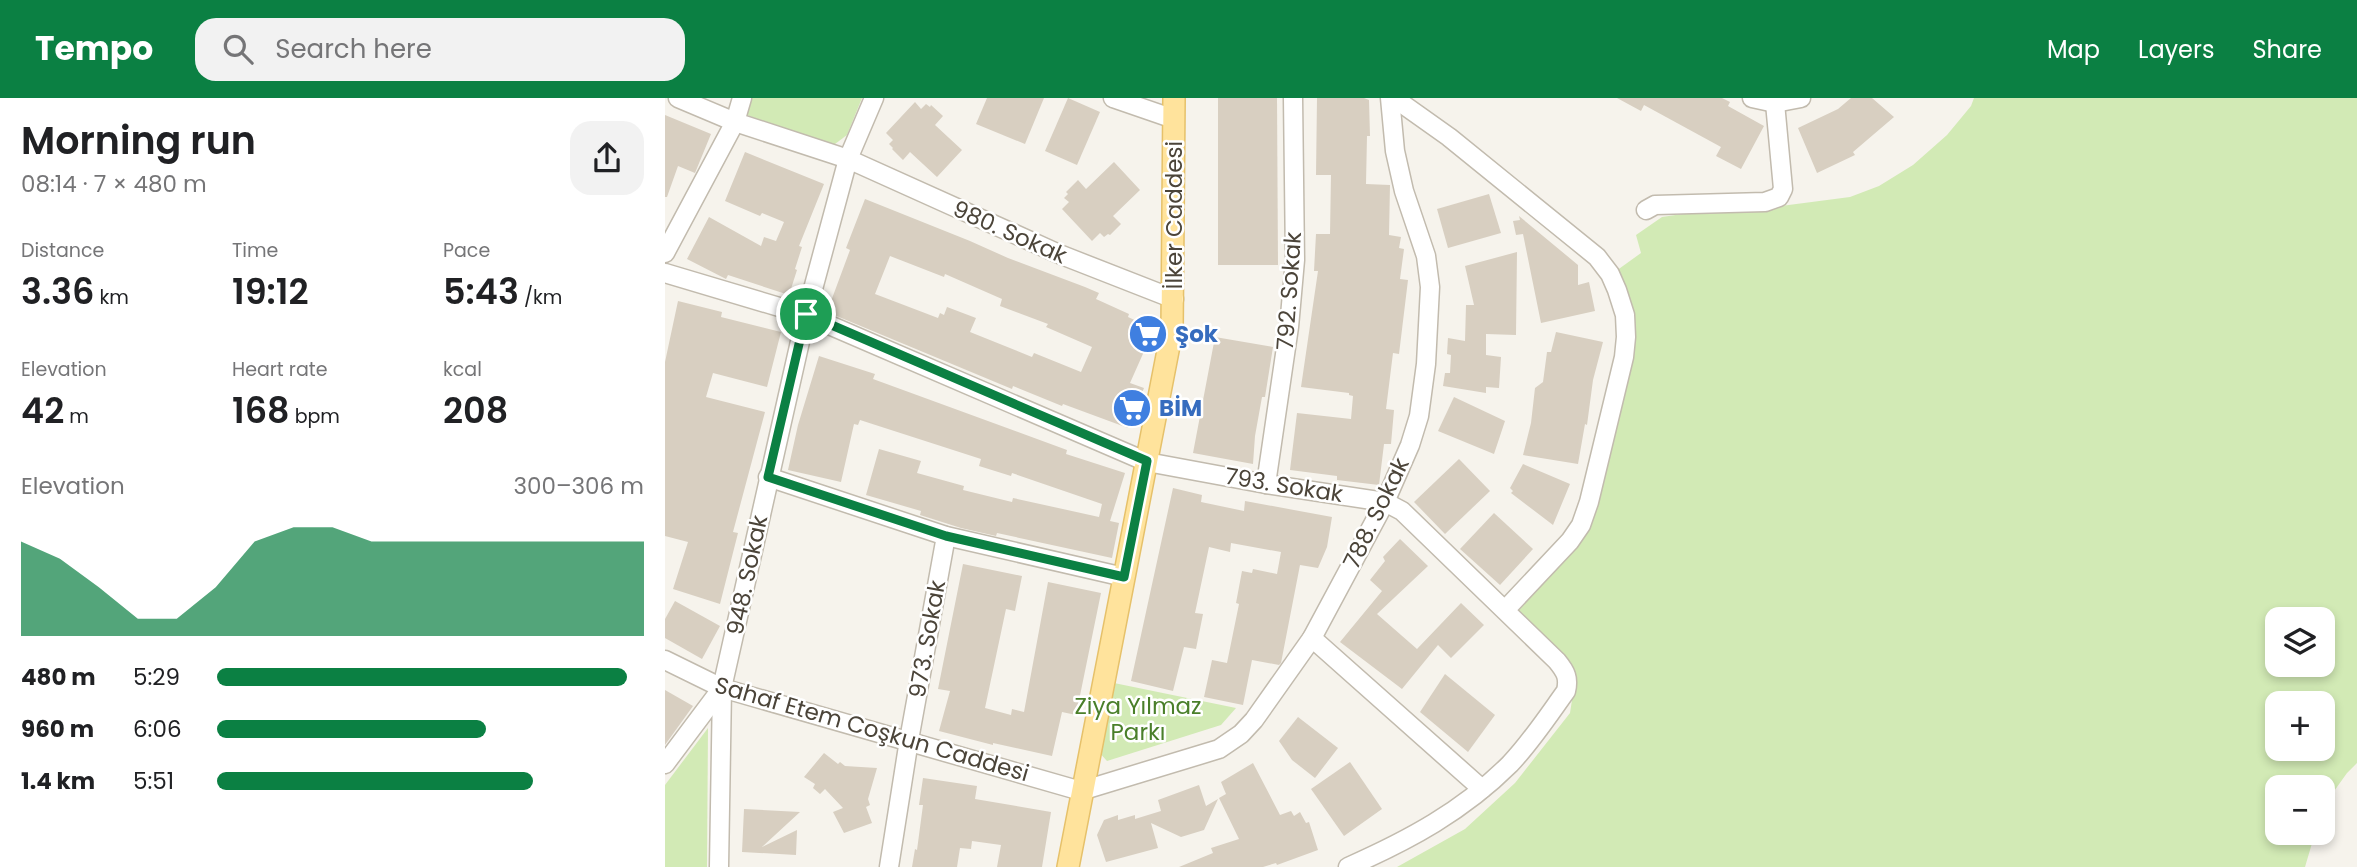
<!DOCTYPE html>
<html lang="en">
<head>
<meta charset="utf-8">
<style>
  body { margin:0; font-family:Poppins,sans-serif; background:#f2f2f2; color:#202124; height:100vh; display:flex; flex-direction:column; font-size:26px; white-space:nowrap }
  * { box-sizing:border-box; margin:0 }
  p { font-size:23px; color:#757577 }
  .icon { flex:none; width:38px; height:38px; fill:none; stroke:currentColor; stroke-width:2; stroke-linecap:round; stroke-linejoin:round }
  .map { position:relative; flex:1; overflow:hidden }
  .sheet { display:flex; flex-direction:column; background:#fff; width:665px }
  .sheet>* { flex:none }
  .tools { position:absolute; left:1600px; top:509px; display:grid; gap:14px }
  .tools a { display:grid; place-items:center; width:70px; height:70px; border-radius:14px; background:#fff; box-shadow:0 4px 10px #0003; font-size:35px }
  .pin { position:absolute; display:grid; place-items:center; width:60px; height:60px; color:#fff; margin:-30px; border:4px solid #fff; border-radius:50%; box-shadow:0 2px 7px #0007 }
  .round { display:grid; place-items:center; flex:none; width:74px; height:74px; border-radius:21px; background:#f2f2f2 }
  .summary { display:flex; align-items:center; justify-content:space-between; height:119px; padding:0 21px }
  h1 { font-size:38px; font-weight:600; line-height:52px }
  .stats { display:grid; grid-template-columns:repeat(3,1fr); gap:10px; height:119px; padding:7px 21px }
  .stats div { display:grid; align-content:center }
  .stats b { font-size:35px; font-weight:600 }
  .stats small { font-size:19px; font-weight:400 }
  .stats p { font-size:19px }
  .chart { height:196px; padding:14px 21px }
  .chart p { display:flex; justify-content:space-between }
  .chart svg { width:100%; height:126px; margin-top:7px; fill:#0b8043; opacity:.7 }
  ul { padding:0 21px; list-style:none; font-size:23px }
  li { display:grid; grid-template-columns:112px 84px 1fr; align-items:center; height:52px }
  li i { height:18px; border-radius:9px; background:#0b8043 }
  header { display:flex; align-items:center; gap:42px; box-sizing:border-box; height:98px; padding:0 35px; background:#0b8043; color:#fff }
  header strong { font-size:33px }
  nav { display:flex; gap:38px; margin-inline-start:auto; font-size:24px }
  .search { width:490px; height:63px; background:#f2f2f2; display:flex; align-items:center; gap:18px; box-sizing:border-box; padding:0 24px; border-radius:21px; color:#757577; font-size:26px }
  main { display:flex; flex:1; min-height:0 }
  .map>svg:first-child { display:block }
  .green { fill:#d2eab5; fill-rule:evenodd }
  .building { fill:#d8cfc1; fill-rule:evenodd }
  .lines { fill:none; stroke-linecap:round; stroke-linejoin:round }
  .minor-casing { stroke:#c2bbae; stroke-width:21 }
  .major-casing { stroke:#e6c16a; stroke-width:24 }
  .minor { stroke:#fff; stroke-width:18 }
  .major { stroke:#ffe39c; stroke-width:21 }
  .route-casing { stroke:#fff; stroke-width:14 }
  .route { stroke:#0b8043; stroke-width:9 }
  .labels { text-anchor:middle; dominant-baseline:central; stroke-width:5; stroke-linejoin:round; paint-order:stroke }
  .street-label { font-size:23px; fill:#4b4439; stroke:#fff }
  .shop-label { font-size:23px; font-weight:bold; fill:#366cbe; stroke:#fff; text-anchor:start }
  .park-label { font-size:23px; fill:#4a7f2a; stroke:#fff }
</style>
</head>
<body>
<header>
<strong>Tempo</strong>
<div class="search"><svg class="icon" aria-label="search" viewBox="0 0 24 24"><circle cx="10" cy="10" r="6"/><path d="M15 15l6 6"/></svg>Search here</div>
<nav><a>Map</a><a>Layers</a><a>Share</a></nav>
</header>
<main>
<section class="sheet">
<div class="summary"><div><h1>Morning run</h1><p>08:14 · 7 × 480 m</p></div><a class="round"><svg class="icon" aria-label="share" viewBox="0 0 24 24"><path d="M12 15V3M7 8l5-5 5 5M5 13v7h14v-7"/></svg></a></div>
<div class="stats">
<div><p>Distance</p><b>3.36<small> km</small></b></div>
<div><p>Time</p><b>19:12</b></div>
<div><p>Pace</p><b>5:43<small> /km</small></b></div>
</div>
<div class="stats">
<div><p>Elevation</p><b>42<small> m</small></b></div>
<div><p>Heart rate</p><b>168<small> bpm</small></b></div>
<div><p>kcal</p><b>208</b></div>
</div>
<div class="chart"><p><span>Elevation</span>300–306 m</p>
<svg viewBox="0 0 160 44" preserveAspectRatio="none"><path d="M0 44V11L10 17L20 27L30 38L40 38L50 27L60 11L70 6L80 6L90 11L100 11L110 11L120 11L130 11L140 11L150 11L160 11V44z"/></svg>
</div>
<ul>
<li><b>480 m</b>5:29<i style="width:96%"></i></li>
<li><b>960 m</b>6:06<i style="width:63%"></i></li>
<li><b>1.4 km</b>5:51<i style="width:74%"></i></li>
</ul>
</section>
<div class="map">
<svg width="1692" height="769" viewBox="0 0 1692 769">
  <rect width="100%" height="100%" fill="#f6f3ec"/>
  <g class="green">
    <path d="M87 0H197L182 37 166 49 82 17Z"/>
    <path d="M1309 0H1692V665L1682 675 1657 710V690H1612V735H1650L1640 769H732L800 731 850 685 905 615 909 589 846 521 892 470 920 428 963 260 951 173 976 155 971 137 997 119 1024 115 1116 108 1185 99 1214 88 1248 67 1282 37 1306 8ZM1612 522H1657V567H1612ZM1612 606H1657V651H1612Z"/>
    <path d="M449 585 571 610 556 627 442 663 433 653Z"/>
    <path d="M43 630 42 769H0V687Z"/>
  </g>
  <g class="building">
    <path d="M322 0H379L360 46 311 26Z"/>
    <path d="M403 0 435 14 412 67 380 53Z"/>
    <path d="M553 0H612L613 167H553Z"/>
    <path d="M652 0H699L704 2 705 38H702L701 86 725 87 724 137 736 139 734 150 739 151 735 181 743 182 734 256 728 255 721 311 729 312 726 346H719L714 387 672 382V378L625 372 632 315 686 321 688 298 684 297V295L636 289 653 173H649L651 136H665L666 77H651Z"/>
    <path d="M952 0H1057L1065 4 1063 8 1099 28 1076 71 1051 58 1056 49 979 7 976 13Z"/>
    <path d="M1186 0H1207L1229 19 1188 54 1190 57 1152 75 1133 30 1173 11Z"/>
    <path d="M250 4 256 11 261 6 265 9 266 7 278 18 270 27 297 52 272 79 245 54 238 62 227 51 228 50 224 46 228 42 221 35Z"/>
    <path d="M0 17 46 36 30 75 13 68 2 99H0Z"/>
    <path d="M80 54 159 86 134 148 137 149 130 171 132 172 124 197 63 177 61 181 22 161 44 119 96 148 99 139 111 143 119 124 97 115 95 118 60 103Z"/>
    <path d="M449 64 475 92 448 118 456 126 445 137 443 136 439 139 435 135 427 143 397 111 404 104 399 100 403 96 401 94 413 82 421 91Z"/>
    <path d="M824 96 836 135 783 150 772 111Z"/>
    <path d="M200 101 305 143 343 160 420 189 434 195 431 201 464 216 463 219 476 225 472 234 485 240 465 285 479 290 463 330 398 306 397 308 348 288 347 291 162 214 185 152 181 150ZM225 158 279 179 280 176 337 201 335 208 383 226 381 229 427 249 416 274 369 255 367 259 305 234 311 220 282 209 279 217 275 215 273 220 210 196Z"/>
    <path d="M854 118 913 167V187L924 184 930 213 876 225 858 136 851 137 848 123 855 122Z"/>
    <path d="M852 154 851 237 821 236V257L836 259 834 290 821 289V295L778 288 780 275H785L786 257 782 256 783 240 800 243 801 207H809L800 168Z"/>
    <path d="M13 203 57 214 56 219 116 234 102 289 48 275 41 299 100 314 68 434 73 435 55 506 8 491 23 444 0 438V264Z"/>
    <path d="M891 234 938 244 928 282 922 327 920 326 913 366 858 357 866 325 870 290 878 284 882 254H886Z"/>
    <path d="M550 239 608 249 600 299H597L590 338 588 366 528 355Z"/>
    <path d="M154 258 210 276 208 281 402 352 401 356 460 375 445 423 454 425 447 460 332 435 331 438 296 430 255 417 256 413 201 397 214 351 256 363 252 375 299 388 298 392 347 404 348 400 434 419 437 406 347 375 346 378 314 368 316 361 195 322 193 327 189 326 176 384 123 372 133 327Z"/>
    <path d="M789 299 840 323 829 356 773 333Z"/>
    <path d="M794 361 825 393 780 436 749 404Z"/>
    <path d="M858 366 905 386 888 427 846 395 848 393 845 390Z"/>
    <path d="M508 390 537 397 536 404 579 413 580 403 667 419 662 449 653 470 635 467 616 565 614 567 587 562 578 607 539 599 547 562 562 565 574 506 571 505 577 473 587 475 588 471 612 476 616 454 566 445 565 454 544 449 530 515 538 516 531 551 519 549 508 593 466 583Z"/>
    <path d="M829 415 868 451 835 487 795 451Z"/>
    <path d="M735 441 763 468 712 516 752 551 796 505 819 527 786 560 773 547 737 591 675 544 717 493 705 482 720 463 718 459Z"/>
    <path d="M298 466 357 478 350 513 341 511 320 610 346 617 347 611 359 614 383 484 436 495 411 617 397 614 387 658 328 645V647L274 633 285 593 273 591Z"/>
    <path d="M10 503 55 528 37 561 0 540V521Z"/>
    <path d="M780 576 830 617 803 654 755 614Z"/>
    <path d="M0 592 28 608 0 647Z"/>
    <path d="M633 619 673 650 650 680 627 662 614 643Z"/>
    <path d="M159 655 173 666 175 664 180 668 212 670 203 701 205 707 201 709 207 725 179 735 168 714 178 710 160 691 155 696 148 690 150 686 139 679Z"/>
    <path d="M685 664 717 711 679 738 646 691Z"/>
    <path d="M588 665 615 717 626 713 629 718 635 714 641 725 644 724 653 752 612 767 611 765 598 769H514L548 755 546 750 574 741 554 700 561 696 556 684Z"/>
    <path d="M258 680 312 688 310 701 386 714 377 769H332L336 747 307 743 306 751 295 750 292 769H247L250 751 252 752 258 707H254Z"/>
    <path d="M534 687 541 708 553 701 539 732 516 739 486 725 493 750 441 764 432 737 439 722 453 717V722L470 717V721L496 713 493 702Z"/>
    <path d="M79 711 135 714 97 749 132 732 131 757 77 754Z"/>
  </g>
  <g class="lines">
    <g class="minor-casing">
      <g id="minor">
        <path d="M13 0 70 24 183 61 394 156 509 201"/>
        <path d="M448 0 509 21"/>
        <path d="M729 0 784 39 932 159 945 176 952 192 960 217 961 239 959 259 924 404 916 427 905 443 841 511"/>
        <path d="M1087 0 1110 5 1136 0"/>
        <path d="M981 112 990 107 1100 104 1114 99 1118 91 1110 5"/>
        <path d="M0 155 70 24 77 0"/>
        <path d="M0 175 141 217 482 364 601 386 720 404 737 413 892 563C901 574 904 580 901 593 883 618 866 644 845 666 798 713 744 742 683 769"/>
        <path d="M103 379 281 438 459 479"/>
        <path d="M601 386 624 229 630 162 628 0"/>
        <path d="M647 540 817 691"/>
        <path d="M0 562 57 590 416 693 554 651 576 636 589 622 647 540 720 404 745 347 754 318 761 266 765 189 761 158 739 93 730 53 725 0"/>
        <path d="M0 666 57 590"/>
        <path d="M54 769 57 590 141 217 183 61 209 0"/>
        <path d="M224 769 244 642 281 438"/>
      </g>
    </g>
    <g class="major-casing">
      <path id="major" d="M403 769 507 232 509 0"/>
    </g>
    <use href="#minor" class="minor"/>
    <use href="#major" class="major"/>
  </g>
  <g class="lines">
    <g class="route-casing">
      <path id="route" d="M141 216 482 363 459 479 281 438 103 379Z"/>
    </g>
    <use href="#route" class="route"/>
  </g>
  <defs>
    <g id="supermarket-disc" transform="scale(2.0125)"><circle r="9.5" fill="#3f7fe0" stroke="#fff"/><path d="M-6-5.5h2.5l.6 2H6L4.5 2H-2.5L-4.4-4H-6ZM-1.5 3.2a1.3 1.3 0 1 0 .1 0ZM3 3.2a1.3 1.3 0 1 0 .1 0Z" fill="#fff"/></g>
  </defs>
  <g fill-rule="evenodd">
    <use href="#supermarket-disc" x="483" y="236"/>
    <use href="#supermarket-disc" x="467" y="310"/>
  </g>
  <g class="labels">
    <g class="street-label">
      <text transform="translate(509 117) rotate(-90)">İlker Caddesi</text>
      <text transform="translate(345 134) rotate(24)">980. Sokak</text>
      <text transform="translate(624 193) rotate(-86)">792. Sokak</text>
      <text transform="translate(619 387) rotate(9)">793. Sokak</text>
      <text transform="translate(711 415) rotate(-64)">788. Sokak</text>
      <text transform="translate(82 477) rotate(-78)">948. Sokak</text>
      <text transform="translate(262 541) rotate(-80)">973. Sokak</text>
      <text transform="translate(207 631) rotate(16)">Sahaf Etem Coşkun Caddesi</text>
    </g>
    <g class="shop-label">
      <text x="510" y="236">Şok</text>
      <text x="494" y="310">BİM</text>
    </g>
    <g class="park-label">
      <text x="473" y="608">Ziya Yılmaz<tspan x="473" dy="26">Parkı</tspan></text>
    </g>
  </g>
</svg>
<div class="tools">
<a><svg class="icon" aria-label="layers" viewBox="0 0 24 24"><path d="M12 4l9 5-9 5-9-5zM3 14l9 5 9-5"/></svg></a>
<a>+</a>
<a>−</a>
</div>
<div class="pin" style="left:141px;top:216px;background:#1e9e55"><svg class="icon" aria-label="arrive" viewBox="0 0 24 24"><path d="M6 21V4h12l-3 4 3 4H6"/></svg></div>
</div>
</main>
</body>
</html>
